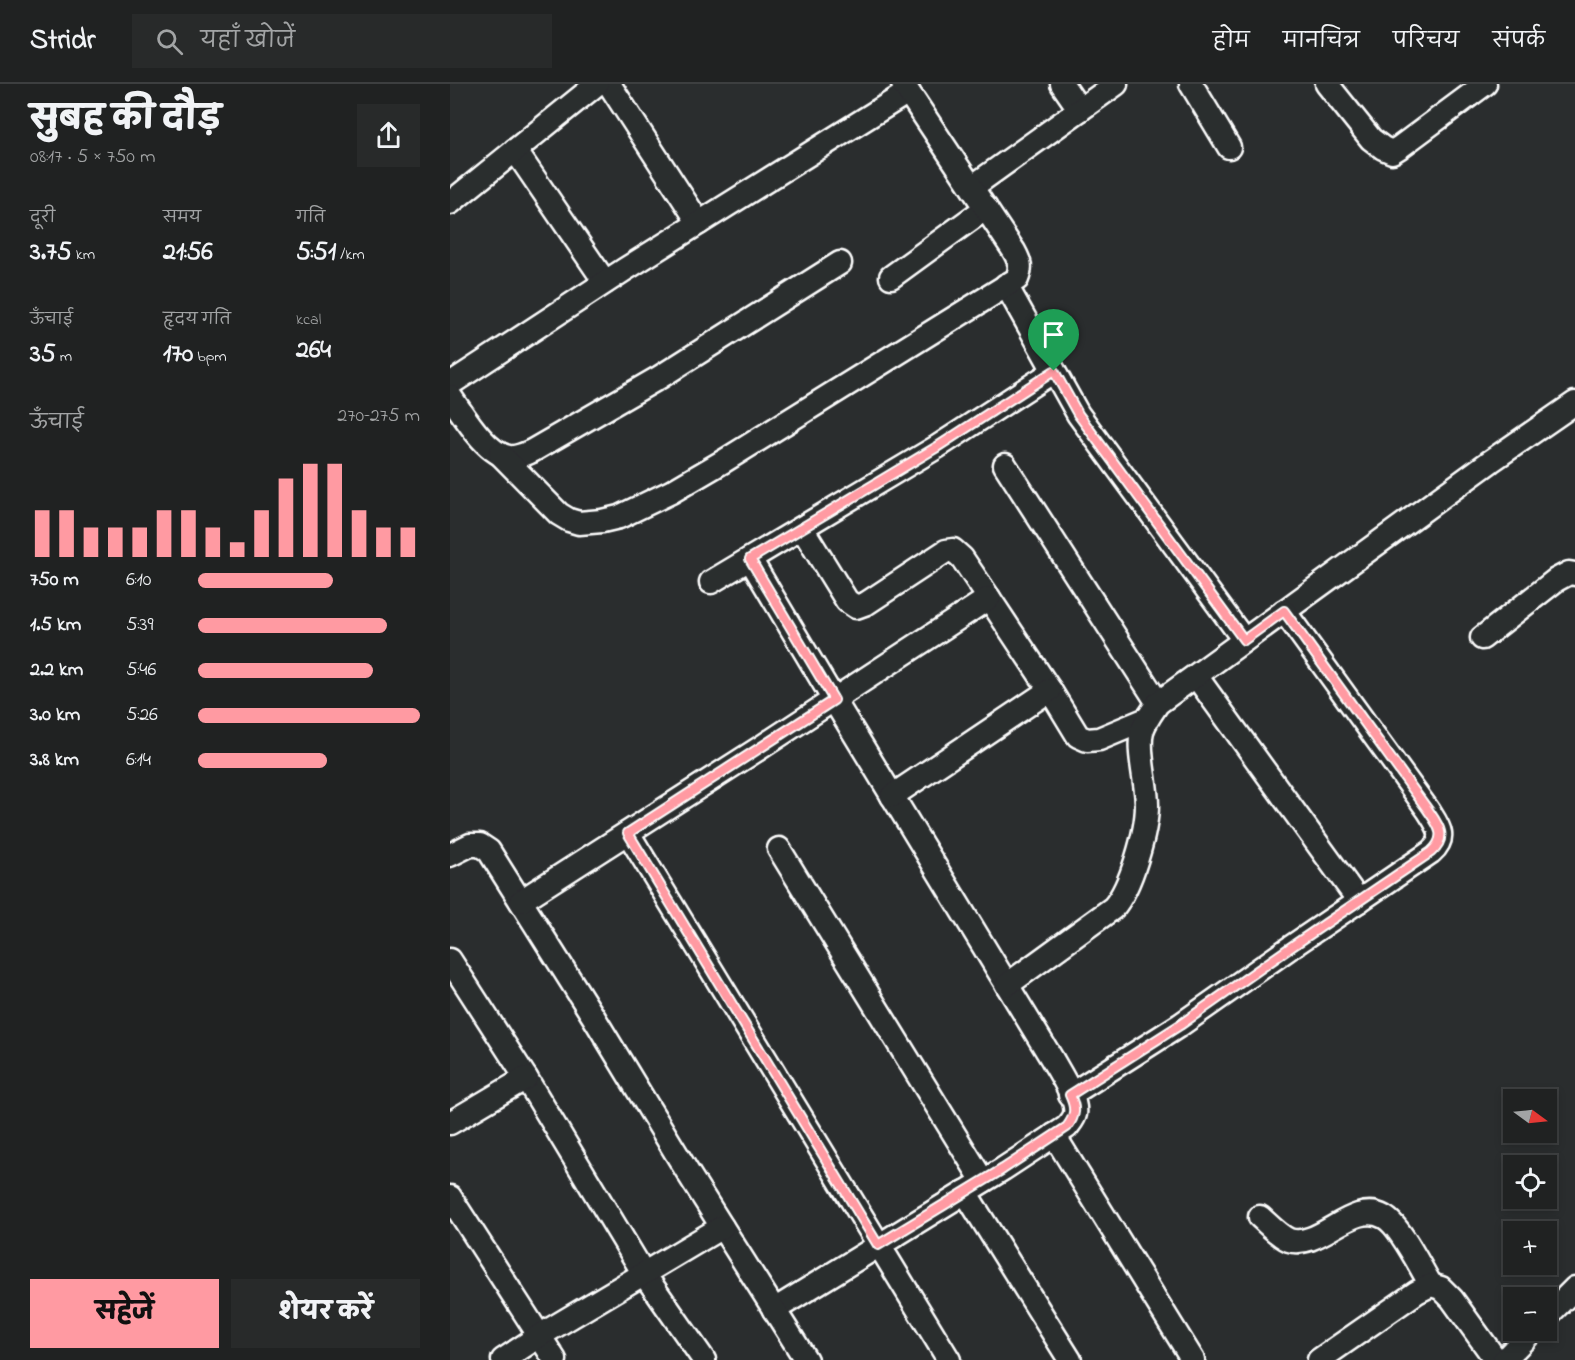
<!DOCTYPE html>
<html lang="hi">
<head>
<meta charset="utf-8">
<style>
  body { margin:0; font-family:"Indie Flower","Playpen Sans Deva",sans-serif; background:#282a2a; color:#f1f3f6; height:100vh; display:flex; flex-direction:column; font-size:22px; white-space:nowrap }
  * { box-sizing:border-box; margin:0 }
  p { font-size:20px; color:#a2a4a5 }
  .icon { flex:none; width:33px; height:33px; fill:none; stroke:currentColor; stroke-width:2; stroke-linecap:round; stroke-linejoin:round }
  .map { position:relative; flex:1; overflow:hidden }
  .side { display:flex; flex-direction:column; background:#202222; width:450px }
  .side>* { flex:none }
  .needle { width:39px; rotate:105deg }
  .fabs { position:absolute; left:1053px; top:1005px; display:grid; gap:12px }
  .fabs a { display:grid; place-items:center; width:54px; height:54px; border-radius:0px; background:#202222; box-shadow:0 3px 9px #0003,0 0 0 2px #3d3f40; font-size:30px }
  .pin { position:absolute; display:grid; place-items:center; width:51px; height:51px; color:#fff; margin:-62px -26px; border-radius:50% 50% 50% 0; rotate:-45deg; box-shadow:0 0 6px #0007 }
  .pin .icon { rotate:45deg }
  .round { display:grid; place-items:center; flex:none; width:63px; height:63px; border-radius:0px; background:#282a2a }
  .overview { display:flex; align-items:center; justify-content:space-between; height:102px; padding:0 30px }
  h1 { font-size:33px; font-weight:800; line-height:45px }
  .figures { display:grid; grid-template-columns:repeat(3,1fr); gap:9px; height:102px; padding:6px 30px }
  .figures div { display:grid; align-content:center }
  .figures b { font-size:26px; font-weight:800 }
  .figures small { font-size:16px; font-weight:400 }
  .figures p { font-size:16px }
  .chart { height:168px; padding:12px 30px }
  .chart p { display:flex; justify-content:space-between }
  .chart svg { width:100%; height:108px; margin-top:6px; stroke:#ff9aa2; stroke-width:6 }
  .primary-button { display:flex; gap:12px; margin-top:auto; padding:12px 30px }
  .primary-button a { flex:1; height:69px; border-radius:0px; background:#ff9aa2; color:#111; font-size:24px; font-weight:800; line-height:69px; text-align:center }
  .primary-button a+a { background:#282a2a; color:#f1f3f6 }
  ul { padding:0 30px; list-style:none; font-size:20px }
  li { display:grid; grid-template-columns:96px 72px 1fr; align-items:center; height:45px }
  li i { height:15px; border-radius:8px; background:#ff9aa2 }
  header { display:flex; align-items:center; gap:36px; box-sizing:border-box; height:84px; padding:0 30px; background:#202222; border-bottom:2px solid #3d3f40 }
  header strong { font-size:28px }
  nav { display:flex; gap:33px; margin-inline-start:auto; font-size:21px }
  .search { width:420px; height:54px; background:#282a2a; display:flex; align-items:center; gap:15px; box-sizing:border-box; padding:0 21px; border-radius:0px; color:#a2a4a5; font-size:22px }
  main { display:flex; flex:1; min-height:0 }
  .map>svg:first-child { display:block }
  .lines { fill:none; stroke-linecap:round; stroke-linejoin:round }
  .minor-casing { stroke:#fff; stroke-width:27 }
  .minor { stroke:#2a2d2e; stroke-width:22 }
  .route-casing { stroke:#fff; stroke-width:12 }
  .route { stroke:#ff9aa2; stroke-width:8 }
</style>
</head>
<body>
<header>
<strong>Stridr</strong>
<div class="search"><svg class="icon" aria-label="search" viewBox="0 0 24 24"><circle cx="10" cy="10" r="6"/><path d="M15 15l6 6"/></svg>यहाँ खोजें</div>
<nav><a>होम</a><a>मानचित्र</a><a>परिचय</a><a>संपर्क</a></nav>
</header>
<main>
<section class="side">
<div class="overview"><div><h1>सुबह की दौड़</h1><p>08:17 · 5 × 750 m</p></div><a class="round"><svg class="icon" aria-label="share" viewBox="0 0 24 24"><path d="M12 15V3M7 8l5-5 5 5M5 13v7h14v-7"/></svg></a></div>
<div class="figures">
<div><p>दूरी</p><b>3.75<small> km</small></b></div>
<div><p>समय</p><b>21:56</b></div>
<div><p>गति</p><b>5:51<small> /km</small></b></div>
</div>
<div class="figures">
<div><p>ऊँचाई</p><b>35<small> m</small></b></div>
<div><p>हृदय गति</p><b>170<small> bpm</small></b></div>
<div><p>kcal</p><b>264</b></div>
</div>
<div class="chart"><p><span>ऊँचाई</span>270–275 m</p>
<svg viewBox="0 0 160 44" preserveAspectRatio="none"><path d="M5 44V25M15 44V25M25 44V32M35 44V32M45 44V32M55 44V25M65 44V25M75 44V32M85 44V38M95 44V25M105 44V12M115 44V6M125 44V6M135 44V25M145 44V32M155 44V32"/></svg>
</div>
<ul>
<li><b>750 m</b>6:10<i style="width:61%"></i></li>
<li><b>1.5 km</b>5:39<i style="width:85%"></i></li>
<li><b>2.2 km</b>5:46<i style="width:79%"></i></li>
<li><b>3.0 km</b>5:26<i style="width:100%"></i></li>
<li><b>3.8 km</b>6:14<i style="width:58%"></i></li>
</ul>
<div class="primary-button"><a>सहेजें</a><a>शेयर करें</a></div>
</section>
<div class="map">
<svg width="1125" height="1276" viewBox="0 0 1125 1276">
  <rect width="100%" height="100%" fill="#2a2d2e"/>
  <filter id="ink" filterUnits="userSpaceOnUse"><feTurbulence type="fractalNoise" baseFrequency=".0167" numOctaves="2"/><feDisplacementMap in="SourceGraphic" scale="12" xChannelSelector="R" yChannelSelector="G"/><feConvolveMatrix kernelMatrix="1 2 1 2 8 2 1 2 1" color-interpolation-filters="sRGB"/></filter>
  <g filter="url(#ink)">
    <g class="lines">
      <g class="minor-casing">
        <g id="minor">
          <path d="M159 0 249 139"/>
          <path d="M612 0 630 26"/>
          <path d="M741 0 779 63"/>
          <path d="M877 0 921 55 933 64 942 68 950 63 1035 0"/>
          <path d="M65 66 155 198"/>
          <path d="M522 103 666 0"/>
          <path d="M0 119 147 0"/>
          <path d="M441 193 536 124"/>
          <path d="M556 201 628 330 794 556"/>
          <path d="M0 300 174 186 458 8"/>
          <path d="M0 312C13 330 36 370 59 373 68 374 75 370 82 367L210 293 390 179"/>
          <path d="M50 370 109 430 119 436 129 439 152 437 169 433 221 408 274 377 567 195C572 183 570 178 564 167L453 0"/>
          <path d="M555 381 708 619"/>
          <path d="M352 444 397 517 406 523 417 519 496 467 503 466 512 474 539 514 600 606 628 652 637 656 649 655 697 635"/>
          <path d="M300 475 384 616 602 975C609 988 628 1016 625 1030 624 1035 620 1039 617 1043L553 1085 324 1226"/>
          <path d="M261 498 487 363 604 287"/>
          <path d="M1032 554 1106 496 1119 489 1125 490"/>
          <path d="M746 592 909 817"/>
          <path d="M442 712 600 606"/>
          <path d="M178 749 499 1276"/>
          <path d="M329 765 533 1097"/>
          <path d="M0 771 20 761H30L39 767 143 932 240 1092 356 1276"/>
          <path d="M71 817 313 662 539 514"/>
          <path d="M0 876 76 994 194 1190 254 1276"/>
          <path d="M557 901 663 824C681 804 697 747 697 721 697 699 687 667 692 647 695 637 702 628 708 619L1041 377 1125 319"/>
          <path d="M620 1011 730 941 841 863 981 768C998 753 988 742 978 726L834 527"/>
          <path d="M0 1039 76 994"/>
          <path d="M604 1051 743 1276"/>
          <path d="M515 1108 620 1276"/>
          <path d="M0 1113 105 1276"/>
          <path d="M810 1133C818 1140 829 1152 839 1156 869 1166 903 1115 934 1133 950 1141 971 1185 981 1201"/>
          <path d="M1096 1233 1125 1204"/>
          <path d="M53 1276 89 1252 272 1143"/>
          <path d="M869 1276 967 1208 981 1201 991 1204 1002 1215 1046 1276"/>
          <path d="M1054 1276 1083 1246"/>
        </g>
      </g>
      <use href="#minor" class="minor"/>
    </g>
  </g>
  <g class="lines" filter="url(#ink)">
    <g class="route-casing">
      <path id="route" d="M604 287 628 330 794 556 834 527 978 726C989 742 998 753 981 768L841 863 730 941 620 1011C626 1024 626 1031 617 1043L553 1085 428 1161 178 749 384 616 300 475 487 363Z"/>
    </g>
    <use href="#route" class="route"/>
  </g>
</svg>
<div class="fabs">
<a><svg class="needle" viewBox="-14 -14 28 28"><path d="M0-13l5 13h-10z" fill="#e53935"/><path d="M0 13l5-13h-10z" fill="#a2a4a5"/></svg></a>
<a><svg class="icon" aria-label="locate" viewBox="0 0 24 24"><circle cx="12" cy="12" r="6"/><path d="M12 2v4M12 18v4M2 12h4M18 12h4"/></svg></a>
<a>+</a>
<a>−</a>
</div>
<div class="pin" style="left:604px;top:287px;background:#1e9e55"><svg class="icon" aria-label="arrive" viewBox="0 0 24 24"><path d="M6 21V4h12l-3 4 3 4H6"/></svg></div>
</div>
</main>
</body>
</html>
